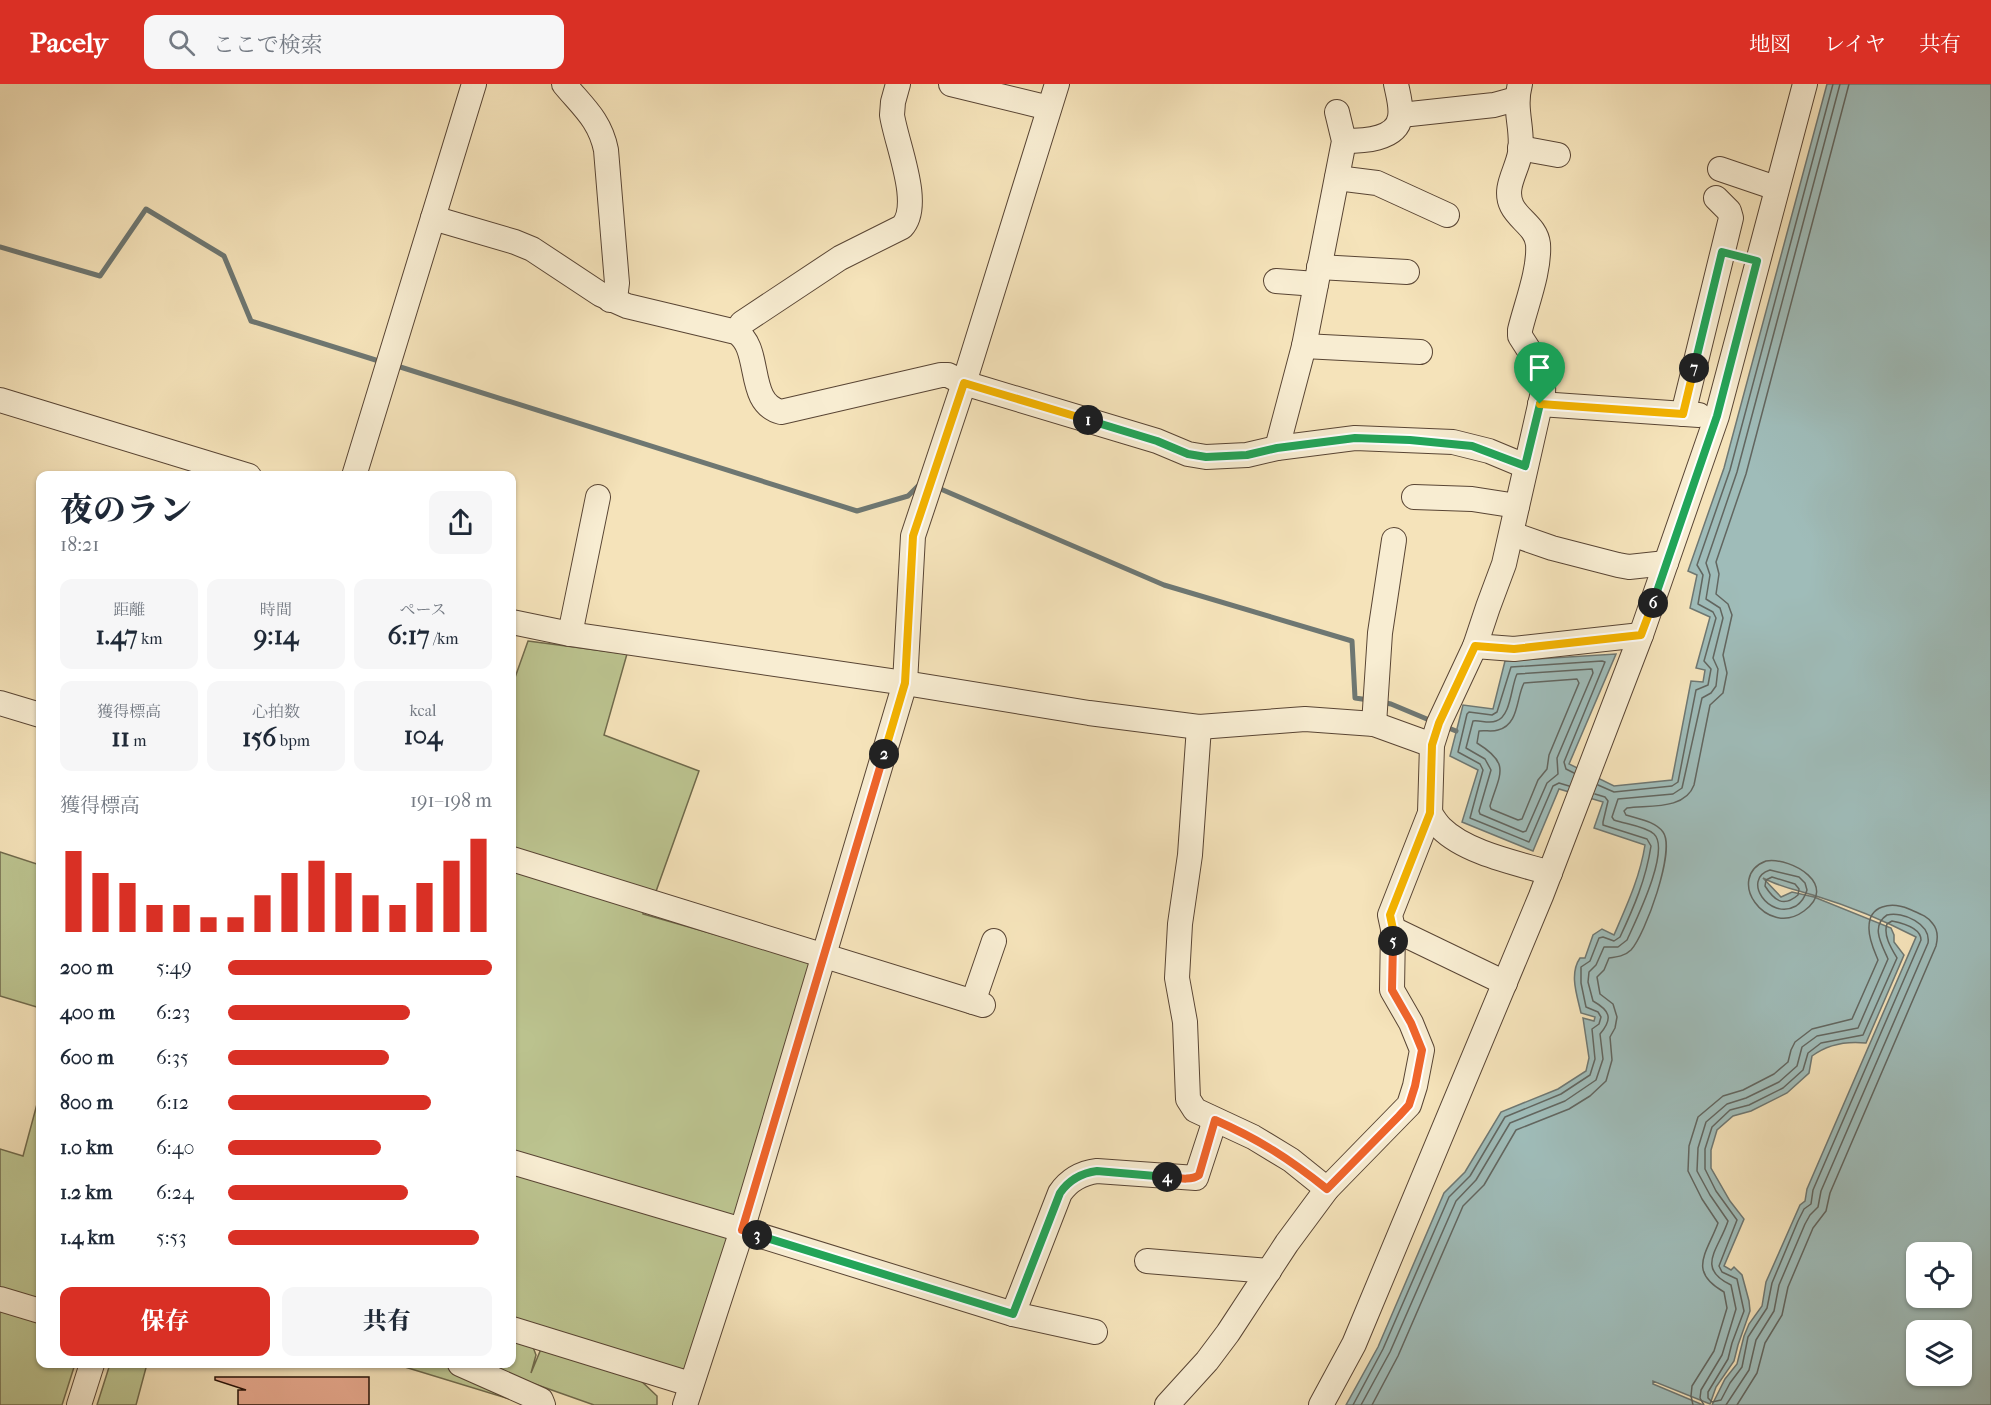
<!DOCTYPE html>
<html lang="ja">
<head>
<meta charset="utf-8">
<style>
  body { margin:0; font-family:"IM FELL French Canon","Noto Serif JP",serif; background:#f6f6f7; color:#1f2937; height:100vh; display:flex; flex-direction:column; font-size:22px; white-space:nowrap }
  * { box-sizing:border-box; margin:0 }
  p { font-size:20px; color:#747a83 }
  .icon { flex:none; width:33px; height:33px; fill:none; stroke:currentColor; stroke-width:2; stroke-linecap:round; stroke-linejoin:round }
  .map { position:relative; flex:1; overflow:hidden }
  .sheet { position:absolute; left:36px; top:387px; width:480px; height:897px; display:flex; flex-direction:column; background:#fff; border-radius:12px; box-shadow:0 2px 4px #0004 }
  .sheet>* { flex:none }
  .tools { position:absolute; left:1906px; top:1158px; display:grid; gap:12px }
  .tools a { display:grid; place-items:center; width:66px; height:66px; border-radius:12px; background:#fff; box-shadow:0 2px 4px #0004; font-size:30px }
  .pin { position:absolute; display:grid; place-items:center; width:51px; height:51px; color:#fff; margin:-62px -26px; border-radius:50% 50% 50% 0; rotate:-45deg; box-shadow:0 0 6px #0007 }
  .pin .icon { rotate:45deg }
  .km { position:absolute; width:30px; height:30px; margin:-15px; border-radius:50%; background:#222; color:#fff; font-size:16px; line-height:30px; text-align:center }
  .round { display:grid; place-items:center; flex:none; width:63px; height:63px; border-radius:12px; background:#f6f6f7 }
  .headline { display:flex; align-items:center; justify-content:space-between; height:102px; padding:0 24px }
  h1 { font-size:33px; font-weight:800; line-height:45px }
  .stats { display:grid; grid-template-columns:repeat(3,1fr); gap:9px; height:102px; padding:6px 24px }
  .stats div { display:grid; align-content:center; border-radius:12px; background:#f6f6f7; text-align:center }
  .stats b { font-size:26px; font-weight:800 }
  .stats small { font-size:16px; font-weight:400 }
  .stats p { font-size:16px }
  .chart { height:168px; padding:12px 24px }
  .chart p { display:flex; justify-content:space-between }
  .chart svg { width:100%; height:108px; margin-top:6px; stroke:#d93025; stroke-width:6 }
  .primary-button { display:flex; gap:12px; margin-top:auto; padding:12px 24px }
  .primary-button a { flex:1; height:69px; border-radius:12px; background:#d93025; color:#fff; font-size:24px; font-weight:800; line-height:69px; text-align:center }
  .primary-button a+a { background:#f6f6f7; color:#1f2937 }
  ul { padding:0 24px; list-style:none; font-size:20px }
  li { display:grid; grid-template-columns:96px 72px 1fr; align-items:center; height:45px }
  li i { height:15px; border-radius:8px; background:#d93025 }
  header { display:flex; align-items:center; gap:36px; box-sizing:border-box; height:84px; padding:0 30px; background:#d93025; color:#fff }
  header strong { font-size:28px }
  nav { display:flex; gap:33px; margin-inline-start:auto; font-size:21px }
  .search { width:420px; height:54px; background:#f6f6f7; display:flex; align-items:center; gap:15px; box-sizing:border-box; padding:0 21px; border-radius:12px; color:#747a83; font-size:22px }
  .map>svg:first-child { display:block }
  .green { fill:#bcc490; stroke:#706a4c; stroke-width:1.5 }
  .water { fill:#9fbcb9; stroke:#6e7772; stroke-width:1.5; fill-rule:evenodd }
  .lines { fill:none; stroke-linecap:round; stroke-linejoin:round }
  .shore { stroke:#626660; stroke-width:1.5 }
  .stream { stroke:#6e7772; stroke-width:5 }
  .building { fill:#e6a88d; stroke:#251007; stroke-width:1.5 }
  .minor-casing { stroke:#594534; stroke-width:26 }
  .minor { stroke:#f8edd2; stroke-width:24 }
  .split-1-casing { stroke:#fff; stroke-width:12 }
  .split-2-casing { stroke:#fff; stroke-width:12 }
  .split-3-casing { stroke:#fff; stroke-width:12 }
  .split-4-casing { stroke:#fff; stroke-width:12 }
  .split-5-casing { stroke:#fff; stroke-width:12 }
  .split-6-casing { stroke:#fff; stroke-width:12 }
  .split-7-casing { stroke:#fff; stroke-width:12 }
  .split-8-casing { stroke:#fff; stroke-width:12 }
  .split-1 { stroke:#22a559; stroke-width:8 }
  .split-2 { stroke:#f5b400; stroke-width:8 }
  .split-3 { stroke:#f0652b; stroke-width:8 }
  .split-4 { stroke:#22a559; stroke-width:8 }
  .split-5 { stroke:#f0652b; stroke-width:8 }
  .split-6 { stroke:#f5b400; stroke-width:8 }
  .split-7 { stroke:#22a559; stroke-width:8 }
  .split-8 { stroke:#f5b400; stroke-width:8 }
</style>
</head>
<body>
<header>
<strong>Pacely</strong>
<div class="search"><svg class="icon" aria-label="search" viewBox="0 0 24 24"><circle cx="10" cy="10" r="6"/><path d="M15 15l6 6"/></svg>ここで検索</div>
<nav><a>地図</a><a>レイヤ</a><a>共有</a></nav>
</header>
<div class="map">
<svg width="1991" height="1321" viewBox="0 0 1991 1321">
  <rect width="100%" height="100%" fill="#f5e3ba"/>
  <filter id="stains"><feTurbulence type="fractalNoise" baseFrequency=".00333" numOctaves="4"/><feColorMatrix values="0 0 0 0 .2 0 0 0 0 .09 0 0 0 0 .02 0 0 0 .5 -.17"/></filter>
  <radialGradient id="worn" r=".72"><stop offset=".6" stop-color="#630" stop-opacity="0"/><stop offset="1" stop-color="#630" stop-opacity=".3"/></radialGradient>
  <g class="green">
    <path d="M528 557 627 570 604 651 699 687 654 813 512 769V602Z"/>
    <path d="M0 768 40 781V924L0 912Z"/>
    <path d="M512 782 644 820 643 830 811 878 737 1136 512 1069Z"/>
    <path d="M40 1009V1218L0 1206V1065L23 1072Z"/>
    <path d="M512 1083 734 1150 688 1290 512 1236Z"/>
    <path d="M0 1226 40 1239V1280H75L62 1321H0Z"/>
    <path d="M512 1257 533 1263 536 1271 531 1289 541 1265 639 1295 657 1312V1321H594L529 1298 488 1280H512Z"/>
    <path d="M110 1280H147L136 1321H97Z"/>
    <path d="M395 1280H443L511 1310 506 1314Z"/>
  </g>
  <path class="water" d="M1827 0H1991V1321H1712L1725 1295 1737 1280 1744 1252 1749 1240 1762 1222 1766 1198 1800 1121 1805 1117 1807 1105 1916 853C1885 837 1849 822 1816 812 1797 806 1780 803 1763 794L1781 813 1792 808 1814 813 1891 844 1894 851V858L1904 871 1866 959C1847 957 1828 960 1812 972L1809 989 1787 1009 1751 1027 1733 1032 1717 1046 1711 1066V1084L1730 1117 1744 1135 1724 1182 1731 1186 1734 1183 1742 1191 1749 1217 1750 1227 1738 1261 1734 1277 1716 1303 1710 1320 1653 1297V1300L1703 1321H1346L1378 1263 1444 1109 1465 1088 1501 1028 1558 1005 1586 987 1589 974 1583 934 1594 937 1595 933 1581 929C1577 911 1569 890 1580 874H1585L1593 851 1602 845 1614 851C1627 821 1640 793 1645 761L1594 744 1603 718 1559 705 1533 767 1462 738 1478 686 1450 672 1463 621 1493 625 1505 577 1616 570 1569 680 1614 702 1672 696 1691 597 1703 598 1705 586 1696 584 1710 533 1690 524 1697 491 1688 487 1724 384ZM1917 1168H1962V1214H1917ZM1917 1246H1962V1292H1917Z"/>
  <g class="lines">
    <g class="shore">
      <path d="M1592 585 1593 589 1557 674 1558 690 1547 699 1526 747 1523 748 1480 730 1479 727 1491 686 1485 675 1466 664 1473 637C1480 636 1489 640 1496 637 1511 633 1511 602 1517 590Z"/>
      <path d="M1577 595 1579 599 1549 671 1547 685 1538 696 1522 735 1518 736 1491 725 1490 722C1500 689 1511 680 1477 659L1479 647C1485 646 1492 648 1498 646 1519 641 1516 614 1524 599Z"/>
      <path d="M1598 701 1614 708 1672 702 1678 698 1696 606 1708 601 1711 585 1704 577 1716 534 1713 528 1698 520 1703 491 1697 481 1730 386 1833 0"/>
      <path d="M1569 702 1559 699 1553 702 1529 758 1470 734 1483 686 1480 680 1458 668 1467 630 1469 628 1492 631 1497 628 1511 583 1602 577 1605 578 1564 678 1566 685 1574 689"/>
      <path d="M1766 777C1793 773 1839 802 1804 827 1766 855 1724 793 1766 777Z"/>
      <path d="M1770 786 1799 793 1805 799 1807 806C1805 813 1802 818 1796 822 1769 837 1741 795 1770 786Z"/>
      <path d="M1772 793 1795 800 1799 805 1798 811C1783 824 1774 816 1765 802L1766 796Z"/>
      <path d="M1892 837C1902 839 1921 844 1921 856L1813 1106 1811 1120 1804 1125 1798 1137 1772 1199 1767 1224 1748 1253 1742 1283 1730 1299 1721 1316 1712 1318 1708 1314V1308L1728 1275 1732 1259 1744 1227 1737 1195 1722 1188 1719 1182 1737 1136 1716 1107 1705 1085V1065L1712 1043 1730 1026 1749 1021 1783 1004 1803 986 1808 969 1821 959 1863 951 1897 874C1891 864 1883 851 1887 840Z"/>
      <path d="M1353 1321 1383 1265 1449 1113 1470 1092 1505 1033 1561 1010 1590 991 1595 975 1592 945 1599 940 1601 933 1598 928 1586 923 1581 899V883L1590 877 1599 854 1603 853 1614 857 1620 853C1634 823 1646 795 1651 762L1647 755 1603 741V738L1608 717 1605 713 1595 710"/>
      <path d="M1361 1321 1390 1268 1456 1117 1476 1096 1510 1039 1565 1017 1596 996 1603 975 1600 950C1614 934 1609 926 1593 917L1588 898 1589 888 1596 881 1604 863H1618L1627 856C1635 838 1671 766 1654 750 1645 742 1625 740 1614 736L1612 733 1618 715 1673 710 1682 704 1702 614 1711 609 1716 602 1718 585 1713 574 1723 534 1720 524 1706 515 1710 491 1706 479 1737 388 1840 0"/>
      <path d="M1372 1321 1398 1272 1463 1122 1484 1101 1516 1046 1569 1025 1590 1012 1606 997 1612 976 1610 953 1615 944 1617 933 1613 920 1600 910 1597 893 1604 886 1609 874C1617 873 1625 872 1631 866 1645 851 1676 766 1663 748 1655 737 1638 735 1626 731L1624 727 1627 724C1649 721 1685 726 1694 701L1710 621 1723 609 1727 589 1723 571 1732 531 1728 520 1716 510 1719 490 1716 478 1746 390 1849 0"/>
      <path d="M1693 1321 1691 1312 1692 1302 1714 1267 1727 1224 1724 1208C1687 1187 1707 1169 1718 1139L1702 1115 1688 1087 1689 1062 1698 1033 1723 1012 1743 1006 1774 990 1788 978 1791 966 1795 958 1812 945 1852 935 1878 876C1874 866 1869 856 1869 845 1868 820 1892 818 1909 825 1918 829 1928 832 1933 840 1938 846 1938 854 1936 862L1830 1109 1826 1127 1813 1144 1788 1203 1782 1231 1765 1259 1757 1289 1737 1321"/>
      <path d="M1704 1321 1700 1314 1701 1306 1722 1271 1736 1225 1731 1201C1695 1184 1719 1165 1728 1137L1710 1111 1697 1087 1698 1064 1706 1038 1727 1020 1746 1014 1779 998 1797 982 1802 963 1817 952 1858 944 1888 875C1882 861 1870 842 1887 831 1903 827 1931 840 1928 859L1821 1107 1818 1123 1810 1131 1805 1140 1779 1201 1774 1227 1756 1256 1749 1286 1726 1321"/>
    </g>
    <g class="stream">
      <path d="M0 163 100 192 146 125 224 172 251 237 382 278"/>
      <path d="M394 281 857 427 908 412 922 398"/>
      <path d="M936 403 1164 501 1352 557 1355 614 1369 616"/>
      <path d="M1381 618 1391 620 1434 638"/>
      <path d="M1446 643 1456 647"/>
    </g>
  </g>
  <path class="building" d="M215 1293H369V1321H238V1306H246L215 1296Z"/>
  <g class="lines">
    <g class="minor-casing">
      <g id="minor">
        <path d="M564 0C583 23 600 36 606 66L617 199 616 207 610 216"/>
        <path d="M951 0 1049 24"/>
        <path d="M1401 31 1494 21 1516 15"/>
        <path d="M1344 57C1361 57 1397 56 1400 33 1402 23 1398 10 1396 0"/>
        <path d="M1520 64 1558 71"/>
        <path d="M1720 85 1776 104"/>
        <path d="M1337 94 1377 99 1447 131"/>
        <path d="M433 134 515 158 532 165 600 210 627 222 736 248C763 264 745 319 781 328L941 291H948L964 299 1157 357 1188 370 1206 373 1247 371 1277 364 1355 354 1453 358 1489 367 1525 382"/>
        <path d="M1319 183 1407 188"/>
        <path d="M1276 197 1316 200"/>
        <path d="M736 248 742 239 840 174 902 143C923 121 896 59 892 31L893 18 898 0"/>
        <path d="M1304 262 1420 268"/>
        <path d="M0 316 249 392"/>
        <path d="M1540 320 1699 331"/>
        <path d="M1683 330 1731 134 1729 127 1716 114"/>
        <path d="M1277 364 1304 262 1344 57 1337 28"/>
        <path d="M354 392 474 0"/>
        <path d="M1414 413 1472 415 1517 422"/>
        <path d="M1512 450 1552 464 1618 481 1629 483 1666 479"/>
        <path d="M512 538 570 550 905 599 1089 629 1199 643 1305 635 1374 640 1432 661"/>
        <path d="M570 550 598 413"/>
        <path d="M1475 562 1514 565 1641 551"/>
        <path d="M0 619 40 631"/>
        <path d="M1374 640 1380 549 1394 456"/>
        <path d="M1199 643 1190 771 1180 840 1177 894 1185 938 1188 1015 1195 1026 1253 1053 1291 1076 1327 1105"/>
        <path d="M1430 729C1433 734 1437 740 1441 744 1466 769 1517 779 1550 789"/>
        <path d="M512 775 983 921"/>
        <path d="M1393 845 1505 899"/>
        <path d="M973 918 994 857"/>
        <path d="M512 1078 742 1146 1013 1230 1095 1248"/>
        <path d="M1147 1177 1269 1187"/>
        <path d="M0 1215 40 1227"/>
        <path d="M1013 1230 1060 1109C1069 1096 1081 1089 1097 1087L1196 1094 1215 1036"/>
        <path d="M512 1245 690 1300"/>
        <path d="M460 1280 541 1316 543 1321"/>
        <path d="M79 1321 92 1280"/>
        <path d="M685 1321 742 1146 905 599 913 452 964 299 1057 0"/>
        <path d="M1167 1321 1207 1277 1228 1249 1287 1159 1327 1105 1409 1021 1415 1002 1422 966 1411 939 1392 906 1393 845 1390 831 1430 729 1432 661 1439 639 1475 562 1488 523 1504 480 1543 308C1545 287 1531 270 1520 252V246C1526 221 1540 186 1538 160 1536 143 1519 136 1512 122 1503 104 1517 87 1520 69 1524 46 1513 26 1520 0"/>
        <path d="M1321 1321 1354 1260 1541 812 1641 551 1717 332 1805 0"/>
      </g>
    </g>
    <use href="#minor" class="minor"/>
  </g>
  <g class="lines">
    <g class="split-1-casing">
      <path id="split-1" d="M1088 336 1157 357 1188 370 1206 373 1247 371 1277 364 1355 354 1410 356 1472 362 1525 382 1540 320"/>
    </g>
    <g class="split-2-casing">
      <path id="split-2" d="M884 670 905 599 913 452 964 299 1088 336"/>
    </g>
    <g class="split-3-casing">
      <path id="split-3" d="M757 1151 742 1146 884 670"/>
    </g>
    <g class="split-4-casing">
      <path id="split-4" d="M757 1151 1013 1230 1060 1109C1069 1096 1081 1089 1097 1087L1167 1093"/>
    </g>
    <g class="split-5-casing">
      <path id="split-5" d="M1167 1093C1177 1094 1191 1097 1199 1091L1215 1036C1260 1056 1288 1074 1327 1105L1399 1032 1409 1021 1415 1002 1422 966 1411 939 1392 906 1393 857"/>
    </g>
    <g class="split-6-casing">
      <path id="split-6" d="M1393 857V845L1390 831 1430 729 1432 661 1439 639 1475 562 1514 565 1641 551 1653 519"/>
    </g>
    <g class="split-7-casing">
      <path id="split-7" d="M1653 519 1717 332 1757 177 1722 168 1694 284"/>
    </g>
    <g class="split-8-casing">
      <path id="split-8" d="M1540 320 1683 330 1694 284"/>
    </g>
    <use href="#split-1" class="split-1"/>
    <use href="#split-2" class="split-2"/>
    <use href="#split-3" class="split-3"/>
    <use href="#split-4" class="split-4"/>
    <use href="#split-5" class="split-5"/>
    <use href="#split-6" class="split-6"/>
    <use href="#split-7" class="split-7"/>
    <use href="#split-8" class="split-8"/>
  </g>
  <rect width="100%" height="100%" filter="url(#stains)"/>
  <rect width="100%" height="100%" fill="url(#worn)"/>
</svg>
<div class="tools">
<a><svg class="icon" aria-label="locate" viewBox="0 0 24 24"><circle cx="12" cy="12" r="6"/><path d="M12 2v4M12 18v4M2 12h4M18 12h4"/></svg></a>
<a><svg class="icon" aria-label="layers" viewBox="0 0 24 24"><path d="M12 4l9 5-9 5-9-5zM3 14l9 5 9-5"/></svg></a>
</div>
<div class="pin" style="left:1540px;top:320px;background:#1e9e55"><svg class="icon" aria-label="arrive" viewBox="0 0 24 24"><path d="M6 21V4h12l-3 4 3 4H6"/></svg></div>
<b class="km" style="left:1088px;top:336px">1</b>
<b class="km" style="left:884px;top:670px">2</b>
<b class="km" style="left:757px;top:1151px">3</b>
<b class="km" style="left:1167px;top:1093px">4</b>
<b class="km" style="left:1393px;top:857px">5</b>
<b class="km" style="left:1653px;top:519px">6</b>
<b class="km" style="left:1694px;top:284px">7</b>
<section class="sheet">
<div class="headline"><div><h1>夜のラン</h1><p>18:21</p></div><a class="round"><svg class="icon" aria-label="share" viewBox="0 0 24 24"><path d="M12 15V3M7 8l5-5 5 5M5 13v7h14v-7"/></svg></a></div>
<div class="stats">
<div><p>距離</p><b>1.47<small> km</small></b></div>
<div><p>時間</p><b>9:14</b></div>
<div><p>ペース</p><b>6:17<small> /km</small></b></div>
</div>
<div class="stats">
<div><p>獲得標高</p><b>11<small> m</small></b></div>
<div><p>心拍数</p><b>156<small> bpm</small></b></div>
<div><p>kcal</p><b>104</b></div>
</div>
<div class="chart"><p><span>獲得標高</span>191–198 m</p>
<svg viewBox="0 0 160 44" preserveAspectRatio="none"><path d="M5 44V11M15 44V20M25 44V24M35 44V33M45 44V33M55 44V38M65 44V38M75 44V29M85 44V20M95 44V15M105 44V20M115 44V29M125 44V33M135 44V24M145 44V15M155 44V6"/></svg>
</div>
<ul>
<li><b>200 m</b>5:49<i style="width:100%"></i></li>
<li><b>400 m</b>6:23<i style="width:69%"></i></li>
<li><b>600 m</b>6:35<i style="width:61%"></i></li>
<li><b>800 m</b>6:12<i style="width:77%"></i></li>
<li><b>1.0 km</b>6:40<i style="width:58%"></i></li>
<li><b>1.2 km</b>6:24<i style="width:68%"></i></li>
<li><b>1.4 km</b>5:53<i style="width:95%"></i></li>
</ul>
<div class="primary-button"><a>保存</a><a>共有</a></div>
</section>
</div>
</body>
</html>
